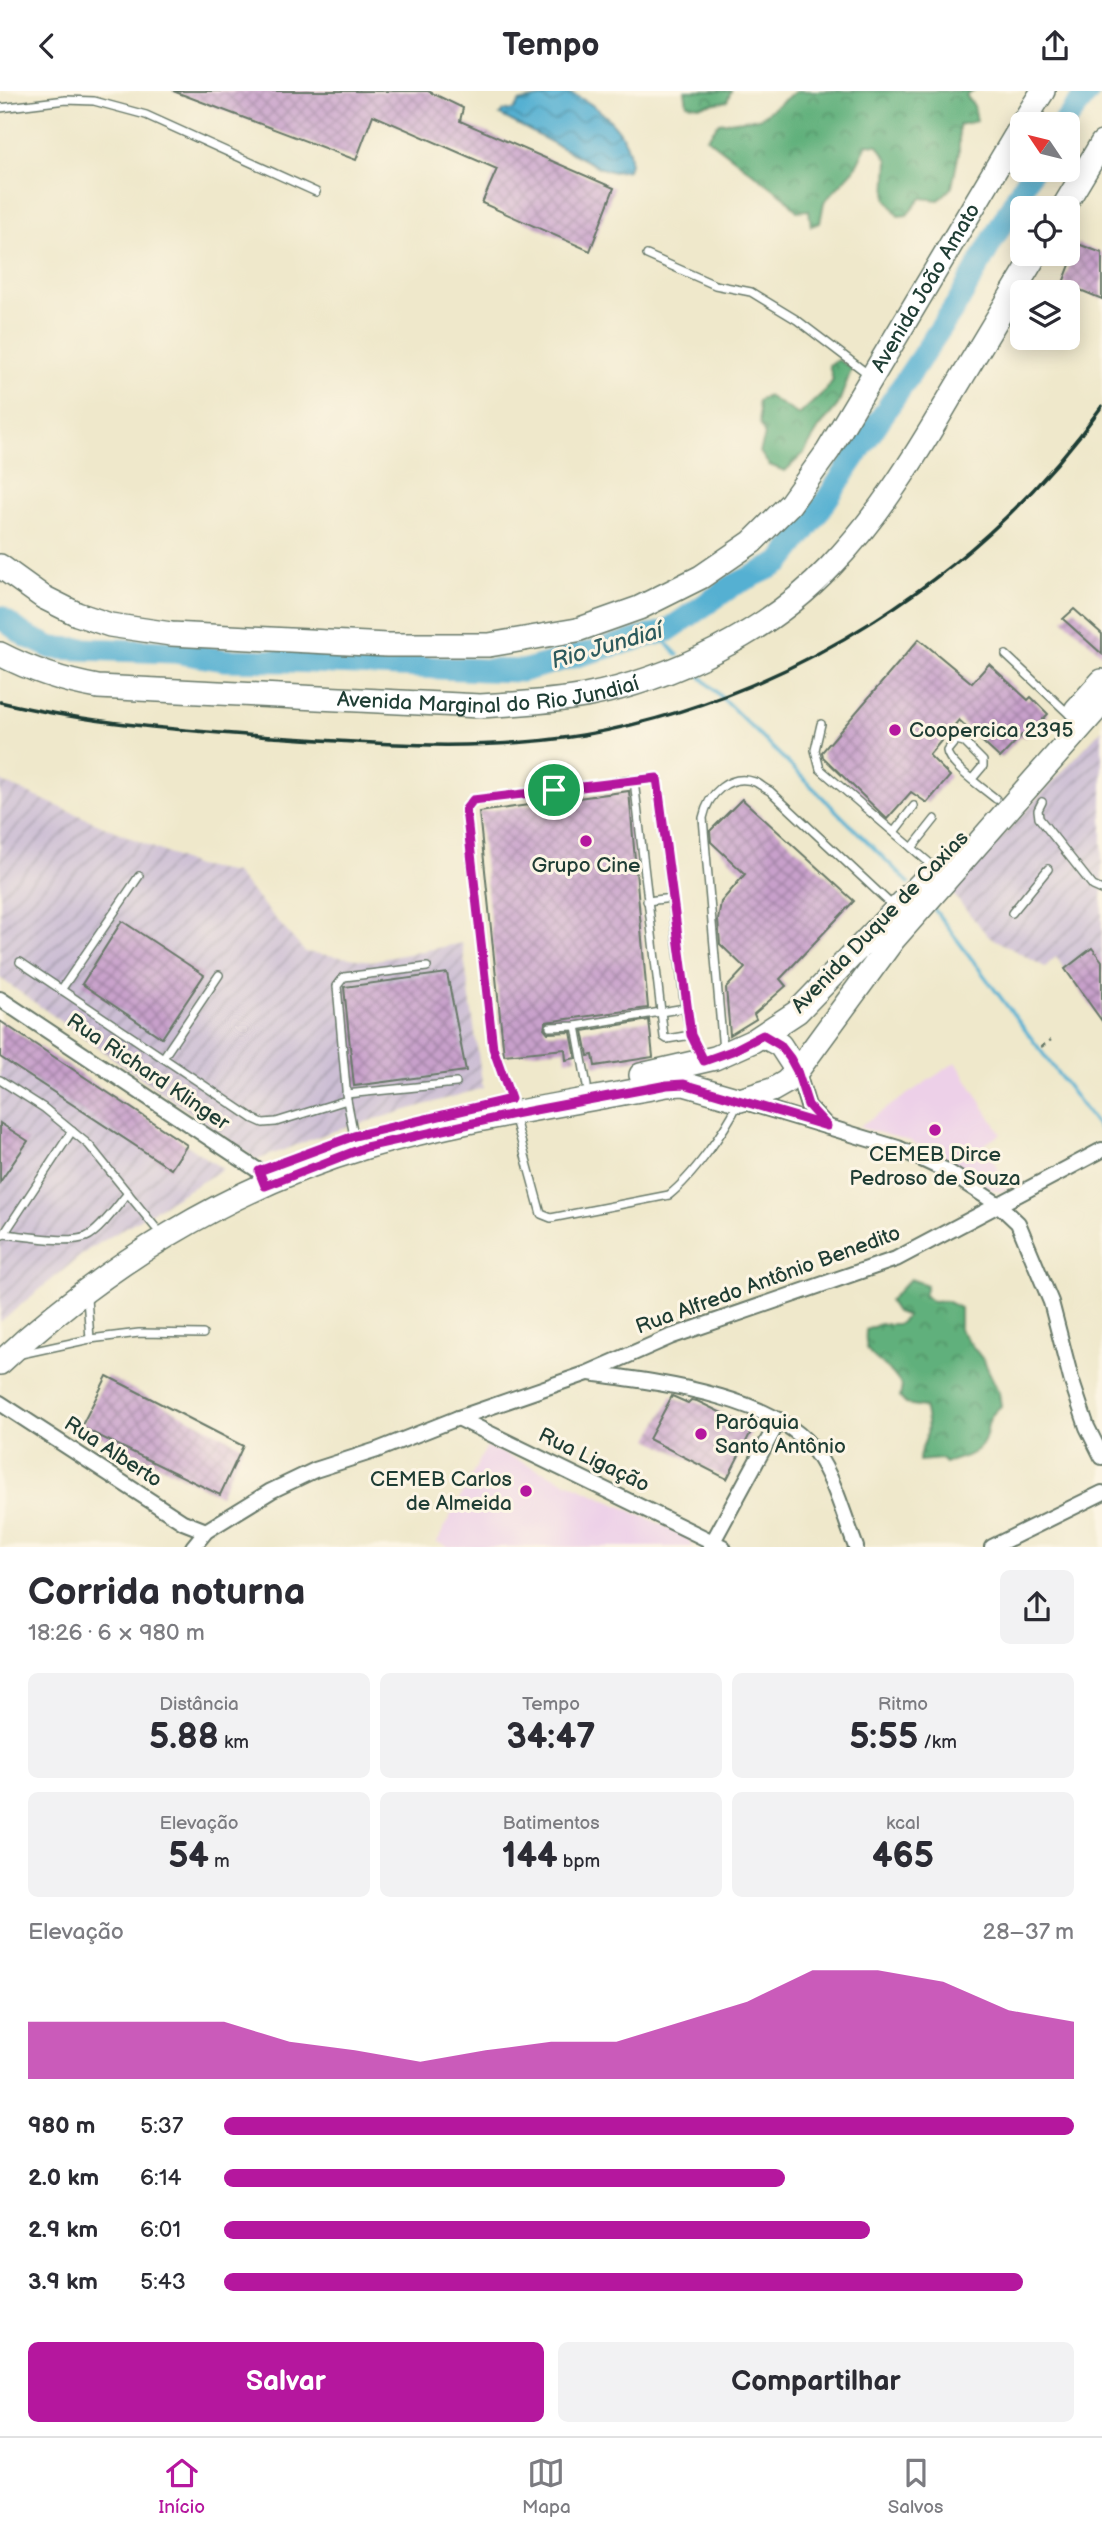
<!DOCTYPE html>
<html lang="pt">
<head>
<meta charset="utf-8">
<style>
  body { margin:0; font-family:"Balsamiq Sans",sans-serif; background:#f2f2f3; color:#2b2b33; height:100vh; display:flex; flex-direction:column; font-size:26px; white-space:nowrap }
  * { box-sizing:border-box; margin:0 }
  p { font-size:23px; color:#7c7c81 }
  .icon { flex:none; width:38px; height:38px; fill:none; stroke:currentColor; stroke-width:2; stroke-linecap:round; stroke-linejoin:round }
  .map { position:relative; height:1456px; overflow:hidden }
  .side { display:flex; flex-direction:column; background:#fff; flex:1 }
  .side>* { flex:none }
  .needle { width:46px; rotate:305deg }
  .buttons { position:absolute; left:1010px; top:21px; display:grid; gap:14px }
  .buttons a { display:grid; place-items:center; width:70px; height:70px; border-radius:10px; background:#fff; box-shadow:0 4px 18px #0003; font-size:35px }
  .pin { position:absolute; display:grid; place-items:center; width:60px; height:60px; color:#fff; margin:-30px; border:4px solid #fff; border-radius:50%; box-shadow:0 2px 7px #0007 }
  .round { display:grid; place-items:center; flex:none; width:74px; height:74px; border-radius:10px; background:#f2f2f3 }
  .overview { display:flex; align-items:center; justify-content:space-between; height:119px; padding:0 28px }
  h1 { font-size:38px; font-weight:700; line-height:52px }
  .stats { display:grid; grid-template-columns:repeat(3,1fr); gap:10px; height:119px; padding:7px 28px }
  .stats div { display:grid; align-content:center; border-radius:10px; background:#f2f2f3; text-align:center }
  .stats b { font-size:35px; font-weight:700 }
  .stats small { font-size:19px; font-weight:400 }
  .stats p { font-size:19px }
  .chart { height:196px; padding:14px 28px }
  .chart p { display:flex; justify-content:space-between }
  .chart svg { width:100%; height:126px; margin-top:7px; fill:#b5179e; opacity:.7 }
  .action { display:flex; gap:14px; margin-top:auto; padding:14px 28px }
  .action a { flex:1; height:80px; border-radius:10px; background:#b5179e; color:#fff; font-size:28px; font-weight:700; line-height:80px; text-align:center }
  .action a+a { background:#f2f2f3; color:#2b2b33 }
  ul { padding:0 28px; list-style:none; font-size:23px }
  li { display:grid; grid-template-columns:112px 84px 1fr; align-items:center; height:52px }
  li i { height:18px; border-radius:9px; background:#b5179e }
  header { display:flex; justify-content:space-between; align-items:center; height:91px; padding:0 28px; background:#fff; font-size:32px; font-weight:700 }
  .menu { display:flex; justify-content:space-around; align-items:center; height:98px; border-top:2px solid #e1e1e2; background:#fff; font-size:19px; color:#7c7c81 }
  .menu a { display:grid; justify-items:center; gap:4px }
  .menu .active { color:#b5179e }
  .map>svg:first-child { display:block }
  .built { fill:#edd0e8 }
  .industrial { fill:url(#industrial-furrows) }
  .forest { fill:url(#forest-crowns); stroke:#407658; stroke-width:2 }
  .water { fill:url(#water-waves); stroke:#3a7683; stroke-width:2 }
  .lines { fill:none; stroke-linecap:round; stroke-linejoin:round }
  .stream { stroke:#54b0d2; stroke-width:3.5 }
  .river { stroke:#54b0d2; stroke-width:23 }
  .building { fill:url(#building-cross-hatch) }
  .service-casing { stroke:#687969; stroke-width:10 }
  .minor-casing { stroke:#687969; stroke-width:18 }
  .primary-casing { stroke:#687969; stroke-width:26 }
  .path { stroke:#687969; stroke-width:2.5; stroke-dasharray:5 5; stroke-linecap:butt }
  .service { stroke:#fff; stroke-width:7 }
  .minor { stroke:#fff; stroke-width:14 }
  .primary { stroke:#fff; stroke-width:23 }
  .rail { stroke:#1f3d34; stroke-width:3.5 }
  .route-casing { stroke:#fff; stroke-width:14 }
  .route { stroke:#b5179e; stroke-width:9 }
  .poi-dot { fill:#b5179e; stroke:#fcf5e5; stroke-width:2.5 }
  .labels { text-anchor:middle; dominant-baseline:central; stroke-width:6; stroke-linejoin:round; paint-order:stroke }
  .street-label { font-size:21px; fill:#1f3d34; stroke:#fcf5e5 }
  .poi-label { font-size:21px; fill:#1f3d34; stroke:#fcf5e5; text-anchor:start }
  .water-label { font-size:23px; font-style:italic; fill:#2c5a5c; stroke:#fcf5e5 }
</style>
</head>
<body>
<header><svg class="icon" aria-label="back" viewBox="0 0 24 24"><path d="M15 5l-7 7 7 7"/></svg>Tempo<svg class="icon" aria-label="share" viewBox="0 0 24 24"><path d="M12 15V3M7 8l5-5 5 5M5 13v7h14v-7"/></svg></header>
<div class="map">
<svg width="1102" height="1456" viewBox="0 0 1102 1456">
  <defs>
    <pattern id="industrial-furrows" width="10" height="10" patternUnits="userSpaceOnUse" patternTransform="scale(1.75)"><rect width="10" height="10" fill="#ccbed4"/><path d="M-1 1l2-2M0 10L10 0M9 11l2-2" fill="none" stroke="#a59cad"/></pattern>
    <pattern id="forest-crowns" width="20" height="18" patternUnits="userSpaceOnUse" patternTransform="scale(1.75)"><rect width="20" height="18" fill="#61b07b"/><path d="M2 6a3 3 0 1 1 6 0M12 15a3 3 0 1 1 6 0" fill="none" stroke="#4f9066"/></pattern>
    <pattern id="water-waves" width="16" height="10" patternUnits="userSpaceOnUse" patternTransform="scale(1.75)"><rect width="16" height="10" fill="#54b0d2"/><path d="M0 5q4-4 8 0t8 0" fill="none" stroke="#4590ab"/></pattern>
    <pattern id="building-cross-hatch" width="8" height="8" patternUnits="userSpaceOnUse" patternTransform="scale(1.75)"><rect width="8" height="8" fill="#c8a0cb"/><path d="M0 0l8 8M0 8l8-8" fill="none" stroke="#a284a6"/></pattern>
  </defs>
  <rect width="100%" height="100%" fill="#fcf5e5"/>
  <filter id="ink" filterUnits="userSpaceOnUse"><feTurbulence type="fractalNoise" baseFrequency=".0143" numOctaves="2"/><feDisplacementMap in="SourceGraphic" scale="14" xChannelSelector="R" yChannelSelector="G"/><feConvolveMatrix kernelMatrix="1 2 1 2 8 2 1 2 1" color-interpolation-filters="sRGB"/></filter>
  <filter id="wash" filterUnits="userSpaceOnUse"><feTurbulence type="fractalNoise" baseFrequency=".00686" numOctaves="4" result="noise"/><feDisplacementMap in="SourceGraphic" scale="28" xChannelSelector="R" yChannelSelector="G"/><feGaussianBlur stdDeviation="1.57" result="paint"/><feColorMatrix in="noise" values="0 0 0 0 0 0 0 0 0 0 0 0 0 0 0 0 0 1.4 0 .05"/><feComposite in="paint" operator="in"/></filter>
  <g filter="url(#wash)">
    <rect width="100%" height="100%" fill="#efe8cb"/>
    <g class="built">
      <path d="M956 971 1001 1043 985 1053 1008 1098 1003 1101 991 1099 935 1062 910 1050 858 1036Z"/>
      <path d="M487 1355 689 1446 693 1456H448L437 1451Z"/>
    </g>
    <g class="industrial">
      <path d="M1102 638V930L1056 866 1045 876 988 845 951 801Z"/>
      <path d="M0 690 196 775 235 782 305 861 372 870 462 852 483 997 331 1041 257 1069 0 887Z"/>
      <path d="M0 930 223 1078 88 1159 0 1231Z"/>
    </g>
    <g class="forest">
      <path d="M685 0H731L727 10 700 15 687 13Z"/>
      <path d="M796 0H974L966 4 974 15 977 30 959 34V61L952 96 939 109 921 107 907 124 898 125 886 107 888 69 878 54 867 53 854 79 824 111 820 132 811 135 809 119 797 120 786 107 707 47 719 32 760 27Z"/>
      <path d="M838 269 852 277 838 314 819 337 804 362 785 380 769 374 760 361 765 344 760 333 758 310 767 305 799 324 826 299 833 289 829 274Z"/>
      <path d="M910 1188 927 1194 924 1204 933 1211 946 1210 960 1217V1239L984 1270 999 1302 1001 1315C980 1332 992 1341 981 1355 973 1365 958 1368 945 1372L941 1368 919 1370C919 1362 921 1359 924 1352 930 1340 927 1328 924 1316L906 1313 900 1307 902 1295C897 1288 893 1282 887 1277 870 1263 864 1262 866 1239L880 1233H899L907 1225 896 1221 889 1210Z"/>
    </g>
    <path class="water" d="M556 0C586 0 641 47 628 79L613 81 598 76 500 24 503 20 514 19 519 11 550 4Z"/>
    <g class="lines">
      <g class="stream">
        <path d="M657 543 678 564"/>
        <path d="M695 580 909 792"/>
        <path d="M934 818 1102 1041"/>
      </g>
      <g class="river">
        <path d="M1063 33 1089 0"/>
        <path d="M0 526 26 545 52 557 174 561 224 569 292 570 485 579 522 580 667 540 732 495 780 472 813 429 958 211 1032 79"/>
      </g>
    </g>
    <g id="blocks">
      <g class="building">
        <path d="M173 0H428L463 17 460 30 614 97 590 160 482 112 497 78 373 24 356 69Z"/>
        <path d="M1078 153 1102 162V208L1063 192Z"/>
        <path d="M1074 518 1102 543V563L1063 528Z"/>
        <path d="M919 548 972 592 989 573 1028 609 1031 606 1048 623 1025 647 1022 644 1000 667 959 629 929 664 950 685 927 712 911 701 887 728 823 666 822 661Z"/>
        <path d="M629 700 648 917 546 931 544 937 548 942 571 941 576 967 566 969 565 958 504 964 479 721Z"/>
        <path d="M742 708 854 810 780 888 786 895 754 923 756 928 730 944 726 897 745 877 720 853 718 829 721 811 745 783 711 751 710 740Z"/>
        <path d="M122 830 204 884 162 947 82 893Z"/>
        <path d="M1092 857 1102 870V930L1065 878Z"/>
        <path d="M447 882 466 980 354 995 344 896Z"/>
        <path d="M649 929 653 966 595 975 593 964 588 965 583 940Z"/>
        <path d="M0 930 187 1054 171 1078 0 966Z"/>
        <path d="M0 1032 28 1050 0 1091Z"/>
        <path d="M107 1285 243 1355 220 1404 81 1336Z"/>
        <path d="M672 1305 688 1312 691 1309 697 1310 753 1337 727 1388 649 1348Z"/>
      </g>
    </g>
  </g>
  <g filter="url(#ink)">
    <use href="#blocks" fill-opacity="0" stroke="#687969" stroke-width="2"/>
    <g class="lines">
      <g class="service-casing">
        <g id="service">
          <path d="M0 17 66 9 94 10 146 24 316 101"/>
          <path d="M647 164 715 194 751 201 797 229 868 283"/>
          <path d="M1006 564 1070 624"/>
          <path d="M821 633 815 659 820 678 933 775"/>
          <path d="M972 688 983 675V670L964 651 956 649 947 660C948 673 984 698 996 708"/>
          <path d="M1042 711 1038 719 1039 727 1093 795 1102 799"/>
          <path d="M894 741 914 715"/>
          <path d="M912 757 935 728"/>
          <path d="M647 810 672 807"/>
          <path d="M1012 822 1048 778"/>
          <path d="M20 871 254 1028 263 1032 276 1031 347 1009 354 1045"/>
          <path d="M61 899 139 785"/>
          <path d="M576 935 587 995"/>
          <path d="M550 936 576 935 685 917"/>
          <path d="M691 944 702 965"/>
          <path d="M723 960 703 727C708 703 729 682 755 691 760 693 765 698 770 700L893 815"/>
          <path d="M163 967 219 884"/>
          <path d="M0 989 44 1017 89 1054 155 1136"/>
          <path d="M346 1003 456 992"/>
          <path d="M511 1008 493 957 466 718 473 709 634 689 657 687 685 917 691 944 667 948 664 946 634 689"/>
          <path d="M347 1009 337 895 344 886 427 876"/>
          <path d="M514 1024 541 1123 551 1127 669 1104C693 1085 724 1041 738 1013"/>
          <path d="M4 1143 72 1040"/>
          <path d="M0 1145 4 1143C26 1145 66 1153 86 1146 99 1141 118 1114 128 1102"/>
          <path d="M87 1207 90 1248"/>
          <path d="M21 1263 90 1248 139 1242 203 1243"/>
        </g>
      </g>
      <g class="minor-casing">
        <g id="minor">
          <path d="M0 908 259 1080 265 1095"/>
          <path d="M797 980 808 1015 826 1034"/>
          <path d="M742 1010 898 1057 947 1080 999 1114 1018 1132 1051 1211 1071 1288 1087 1336 1102 1366"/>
          <path d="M589 1282C654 1291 777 1304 816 1362 835 1389 844 1426 856 1456"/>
          <path d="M0 1312 183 1431 206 1440"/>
          <path d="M458 1327 723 1456"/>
          <path d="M193 1456 206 1440 271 1400 315 1379 377 1359 458 1327 588 1282 670 1246 896 1168 1102 1059"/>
          <path d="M710 1456 779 1329"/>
          <path d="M992 1456 1102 1402"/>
        </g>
      </g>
      <g class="primary-casing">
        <g id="primary">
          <path d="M1022 33 1043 0"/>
          <path d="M1063 117 1102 52"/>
          <path id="s1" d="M0 475 43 506 77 523 110 534 171 543 387 554H489L577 539 639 517 701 486 752 451 790 413 828 360 1022 34"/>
          <path id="s2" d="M0 563C31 579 64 590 98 596L480 615C515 613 550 611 585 605 672 588 769 541 830 476 878 426 914 368 949 308 978 260 1007 211 1036 163"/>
          <path d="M1076 619 1102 590"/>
          <path d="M763 945 780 954 797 980"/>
          <path d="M641 984 715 967 753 950 797 921 932 781"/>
          <path d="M0 1272C103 1175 230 1096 366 1056 463 1028 567 1013 667 994L684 993 740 1009 772 999 786 991 797 980 893 849 1102 612"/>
        </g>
      </g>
      <path class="path" d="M1041 956 1051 949"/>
      <use href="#service" class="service"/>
      <use href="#minor" class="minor"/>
      <use href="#primary" class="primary"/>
      <path class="rail" d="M0 611C91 633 179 639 272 646 375 653 482 661 583 644 788 608 982 484 1102 315"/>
    </g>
  </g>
  <g class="lines" filter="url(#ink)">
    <g class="route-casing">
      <path id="route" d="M657 687 691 944 704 970 732 960 763 944 780 954 790 967 797 980 808 1014 827 1035 684 993 667 994 514 1023 366 1056 265 1095 259 1080 354 1045 511 1008 493 957 466 718 473 709Z"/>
    </g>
    <use href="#route" class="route"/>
  </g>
  <g class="poi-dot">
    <circle cx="895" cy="639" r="7"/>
    <circle cx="586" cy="750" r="7"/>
    <circle cx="935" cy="1039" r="7"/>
    <circle cx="701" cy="1343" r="7"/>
    <circle cx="526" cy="1400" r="7"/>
  </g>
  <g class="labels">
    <g class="street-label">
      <text stroke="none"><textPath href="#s1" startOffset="1101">Avenida João Amato</textPath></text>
      <text stroke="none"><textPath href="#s2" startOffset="495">Avenida Marginal do Rio Jundiaí</textPath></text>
      <text transform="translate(880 831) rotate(-46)">Avenida Duque de Caxias</text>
      <text transform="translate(148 981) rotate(34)">Rua Richard Klinger</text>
      <text transform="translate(768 1189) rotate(-20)">Rua Alfredo Antônio Benedito</text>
      <text transform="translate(113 1361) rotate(33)">Rua Alberto</text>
      <text transform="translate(594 1369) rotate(26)">Rua Ligação</text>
    </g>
    <g class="poi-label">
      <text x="909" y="639">Coopercica 2395</text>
      <text x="586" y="774" text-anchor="middle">Grupo Cine</text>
      <text x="935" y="1063" text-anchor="middle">CEMEB Dirce<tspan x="935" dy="24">Pedroso de Souza</tspan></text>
      <text x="715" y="1331">Paróquia<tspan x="715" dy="24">Santo Antônio</tspan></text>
      <text x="512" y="1388" text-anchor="end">CEMEB Carlos<tspan x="512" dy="24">de Almeida</tspan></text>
    </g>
    <g class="water-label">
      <text transform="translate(607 555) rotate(-16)">Rio Jundiaí</text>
    </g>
  </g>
</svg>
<div class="buttons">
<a><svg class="needle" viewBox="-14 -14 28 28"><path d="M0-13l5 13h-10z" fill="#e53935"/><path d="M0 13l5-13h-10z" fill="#7c7c81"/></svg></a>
<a><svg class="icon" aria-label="locate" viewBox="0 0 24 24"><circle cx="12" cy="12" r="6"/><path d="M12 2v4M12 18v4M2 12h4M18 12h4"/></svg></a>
<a><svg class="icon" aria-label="layers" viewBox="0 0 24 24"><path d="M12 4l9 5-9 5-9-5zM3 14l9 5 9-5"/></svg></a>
</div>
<div class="pin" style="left:554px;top:699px;background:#1e9e55"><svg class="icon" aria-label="arrive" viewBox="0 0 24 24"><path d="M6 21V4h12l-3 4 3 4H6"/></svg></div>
</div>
<section class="side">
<div class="overview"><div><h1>Corrida noturna</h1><p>18:26 · 6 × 980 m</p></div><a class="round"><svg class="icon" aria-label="share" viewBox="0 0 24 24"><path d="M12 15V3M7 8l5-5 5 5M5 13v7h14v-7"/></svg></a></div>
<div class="stats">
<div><p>Distância</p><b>5.88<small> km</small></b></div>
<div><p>Tempo</p><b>34:47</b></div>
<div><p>Ritmo</p><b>5:55<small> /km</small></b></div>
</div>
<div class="stats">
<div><p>Elevação</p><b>54<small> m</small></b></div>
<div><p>Batimentos</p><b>144<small> bpm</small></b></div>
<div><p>kcal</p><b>465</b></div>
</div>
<div class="chart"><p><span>Elevação</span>28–37 m</p>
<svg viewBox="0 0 160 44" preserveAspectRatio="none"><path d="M0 44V24L10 24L20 24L30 24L40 31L50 34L60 38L70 34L80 31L90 31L100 24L110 17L120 6L130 6L140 10L150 20L160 24V44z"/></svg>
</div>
<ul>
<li><b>980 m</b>5:37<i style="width:100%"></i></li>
<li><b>2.0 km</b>6:14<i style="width:66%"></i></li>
<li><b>2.9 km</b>6:01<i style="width:76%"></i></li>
<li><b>3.9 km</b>5:43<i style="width:94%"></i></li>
</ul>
<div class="action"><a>Salvar</a><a>Compartilhar</a></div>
</section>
<nav class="menu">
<a class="active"><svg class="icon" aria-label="home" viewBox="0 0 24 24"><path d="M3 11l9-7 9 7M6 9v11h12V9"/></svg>Início</a>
<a><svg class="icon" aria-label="map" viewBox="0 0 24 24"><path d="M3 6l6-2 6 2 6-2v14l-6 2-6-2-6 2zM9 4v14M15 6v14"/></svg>Mapa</a>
<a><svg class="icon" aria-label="saved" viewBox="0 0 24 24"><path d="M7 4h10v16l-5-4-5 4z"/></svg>Salvos</a>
</nav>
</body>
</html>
